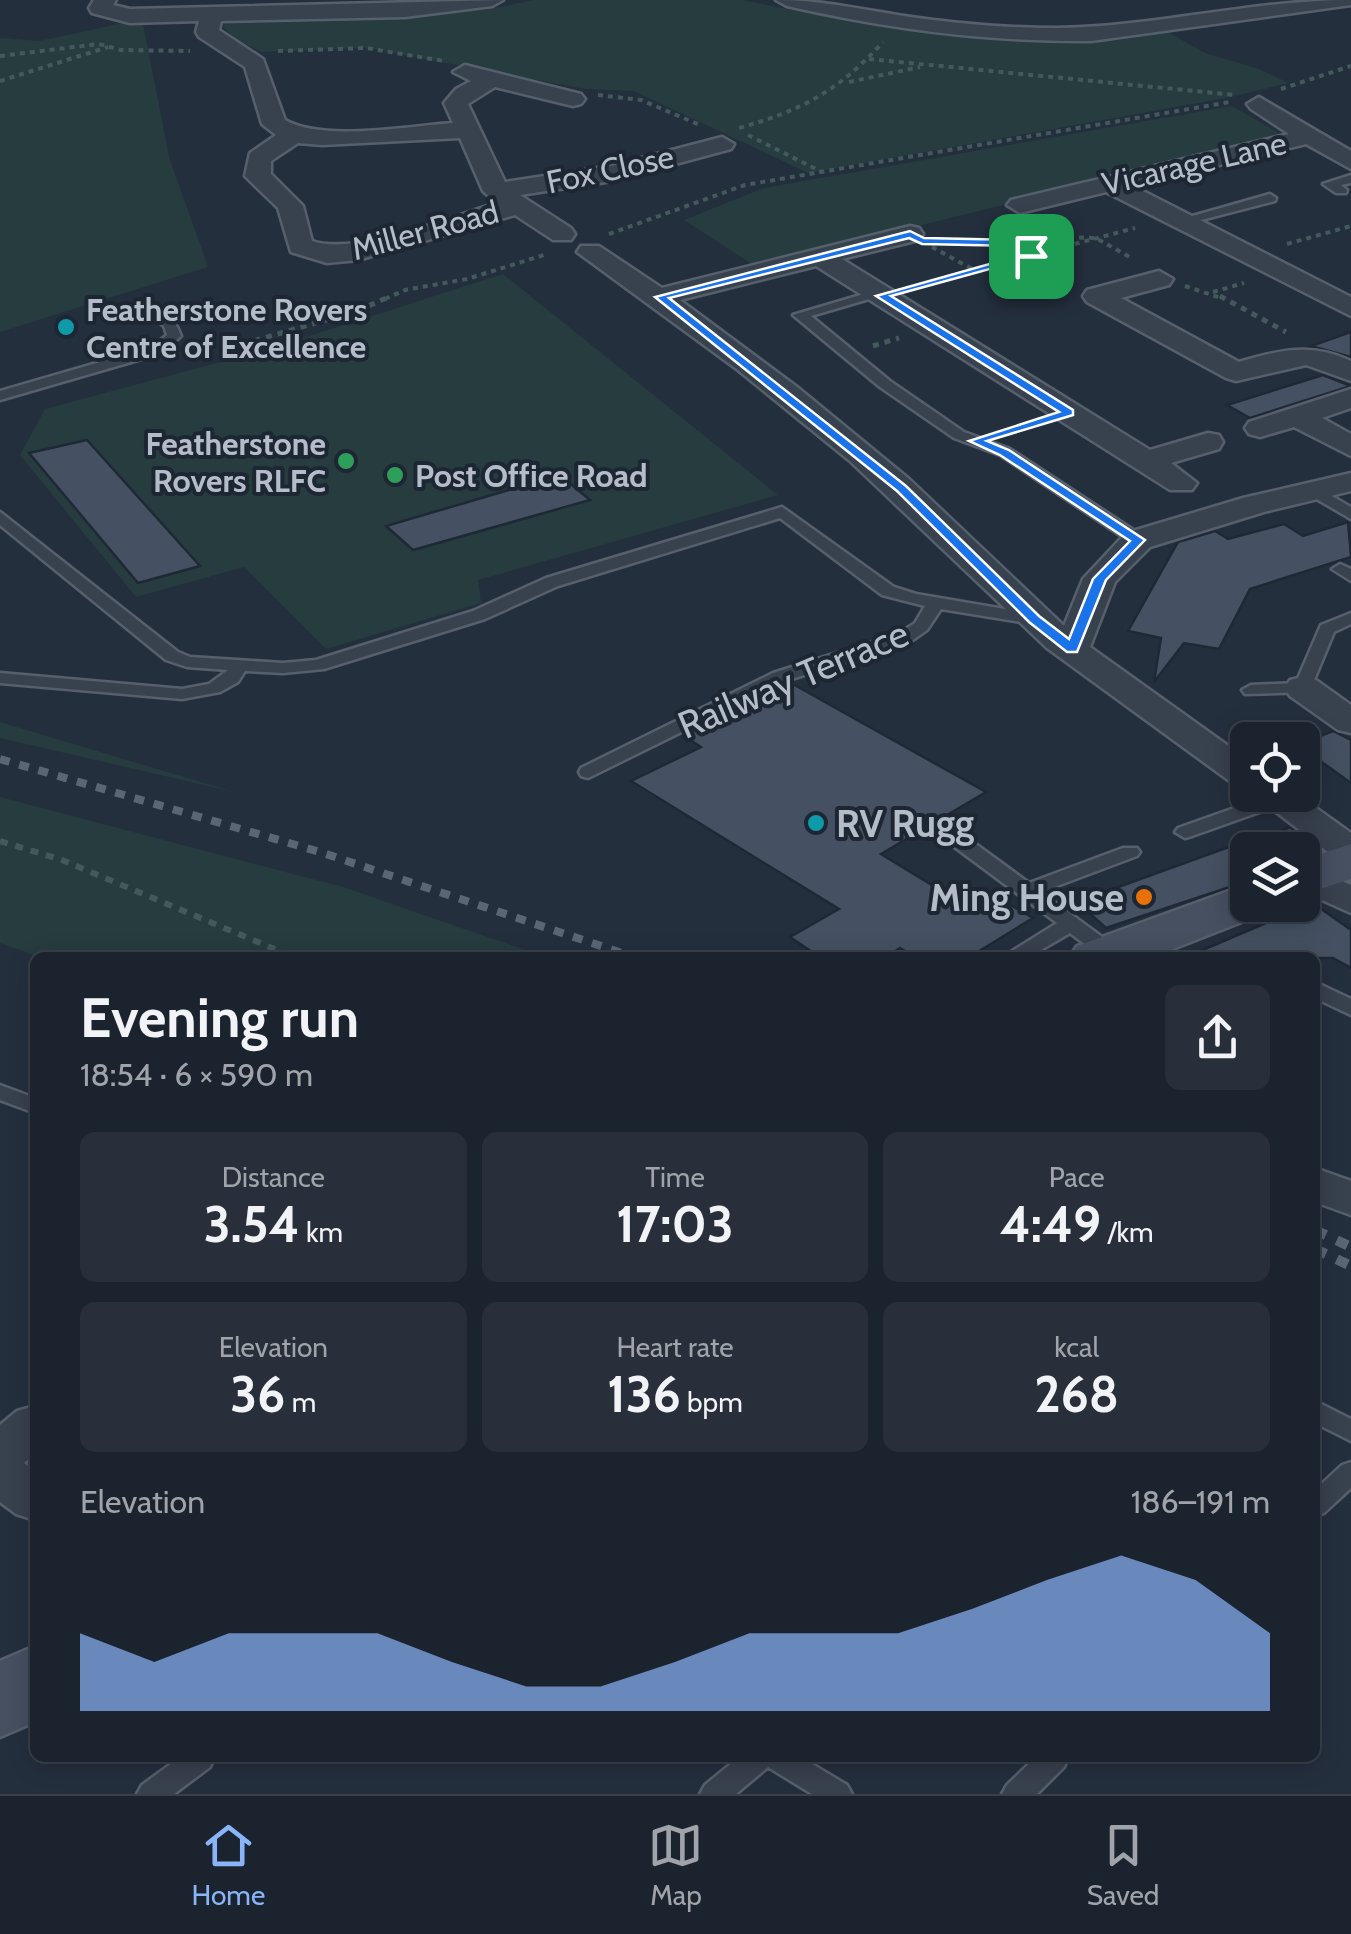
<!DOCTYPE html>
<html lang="en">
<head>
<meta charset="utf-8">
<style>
  body { margin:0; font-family:Cabin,sans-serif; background:#282f3a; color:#f1f3f6; height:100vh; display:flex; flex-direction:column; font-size:38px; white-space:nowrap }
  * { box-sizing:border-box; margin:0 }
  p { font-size:32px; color:#a0a4aa }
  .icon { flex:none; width:55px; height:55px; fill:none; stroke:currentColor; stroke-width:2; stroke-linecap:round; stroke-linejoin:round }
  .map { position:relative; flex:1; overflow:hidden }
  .side { position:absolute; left:30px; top:952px; width:1290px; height:810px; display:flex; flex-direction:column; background:#1b232e; border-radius:15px; box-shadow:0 5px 25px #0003,0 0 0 2px #39404a }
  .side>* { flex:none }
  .buttons { position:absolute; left:1230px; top:722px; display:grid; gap:20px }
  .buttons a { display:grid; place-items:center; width:90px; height:90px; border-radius:15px; background:#1b232e; box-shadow:0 5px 25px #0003,0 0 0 2px #39404a; font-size:50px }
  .pin { position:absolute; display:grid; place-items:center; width:85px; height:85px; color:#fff; margin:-42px; border-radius:20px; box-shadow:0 5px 15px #0006 }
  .round { display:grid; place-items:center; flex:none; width:105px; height:105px; border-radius:15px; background:#282f3a }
  .summary { display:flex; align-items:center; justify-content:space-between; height:170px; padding:0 50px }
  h1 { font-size:55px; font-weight:800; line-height:75px }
  .stats { display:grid; grid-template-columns:repeat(3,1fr); gap:15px; height:170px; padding:10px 50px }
  .stats div { display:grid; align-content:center; border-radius:15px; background:#282f3a; text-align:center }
  .stats b { font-size:50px; font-weight:800 }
  .stats small { font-size:28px; font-weight:400 }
  .stats p { font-size:28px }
  .chart { height:280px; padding:20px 50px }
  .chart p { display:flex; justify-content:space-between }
  .chart svg { width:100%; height:180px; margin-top:10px; fill:#8ab4f8; opacity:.7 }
  .tabs { display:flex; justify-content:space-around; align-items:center; height:140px; border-top:2px solid #39404a; background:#1b232e; font-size:28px; color:#a0a4aa }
  .tabs a { display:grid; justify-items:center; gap:5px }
  .tabs .selected { color:#8ab4f8 }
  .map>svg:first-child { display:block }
  .green { fill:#263c3f }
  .building { fill:#455162; stroke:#1f2835; stroke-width:2.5 }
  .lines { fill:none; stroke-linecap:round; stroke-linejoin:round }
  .service-casing { stroke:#565f6c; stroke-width:5 }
  .minor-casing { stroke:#565f6c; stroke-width:5 }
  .secondary-casing { stroke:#565f6c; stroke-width:5 }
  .path-far2 { stroke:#44595c; stroke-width:4; stroke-dasharray:5 5; stroke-linecap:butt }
  .path-far1 { stroke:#44595c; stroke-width:5; stroke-dasharray:6 6; stroke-linecap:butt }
  .path { stroke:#44595c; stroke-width:6; stroke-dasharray:8 8; stroke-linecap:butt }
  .service { fill:#38414e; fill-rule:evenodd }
  .minor { fill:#38414e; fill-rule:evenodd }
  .secondary { fill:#465061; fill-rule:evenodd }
  .rail-far1 { stroke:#5a6575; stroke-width:8; stroke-dasharray:10 10; stroke-linecap:butt }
  .rail { stroke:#5a6575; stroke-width:10; stroke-dasharray:12 12; stroke-linecap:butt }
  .route { fill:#1a73e8; stroke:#fff; stroke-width:2.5; fill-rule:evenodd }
  .culture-dot { fill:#0f9aa8; stroke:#1d2633; stroke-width:4 }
  .leisure-dot { fill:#2e9e5b; stroke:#1d2633; stroke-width:4 }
  .food-dot { fill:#e8710a; stroke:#1d2633; stroke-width:4 }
  .labels { text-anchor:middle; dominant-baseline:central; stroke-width:8; stroke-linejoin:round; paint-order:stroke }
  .far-street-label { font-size:32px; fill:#b4bcc9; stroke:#1d2633 }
  .far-poi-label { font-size:32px; font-weight:bold; fill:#b4bcc9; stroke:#1d2633; text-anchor:start }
  .street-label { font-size:38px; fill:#b4bcc9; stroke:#1d2633 }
  .poi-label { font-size:38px; font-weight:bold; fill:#b4bcc9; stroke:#1d2633; text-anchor:start }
</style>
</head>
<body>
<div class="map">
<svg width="1351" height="1794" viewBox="0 0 1351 1794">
  <rect width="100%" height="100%" fill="#242f3e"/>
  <g class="green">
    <path d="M534 0H742L818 15 1024 41 1166 31 1205 53 1259 69 1289 83 1231 97 808 173 634 91 585 89 366 48 261 52 234 38 223 26 234 16 485 10Z"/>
    <path d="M142 19 169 157 208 267 0 332V38L39 41Z"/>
    <path d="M1232 106 1284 136 755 266 684 220 764 188Z"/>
    <path d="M503 274 778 495 478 580 481 603 326 649 244 567 136 597 20 455 45 409 269 349Z"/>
    <path d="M0 722 234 792 0 738Z"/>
    <path d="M0 797 343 887 545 957H39L0 943Z"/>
  </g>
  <g class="building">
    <path d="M1351 332V357L1311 346Z"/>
    <path d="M1323 375 1351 386 1250 418 1227 405Z"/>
    <path d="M87 440 200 566 138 583 29 453Z"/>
    <path d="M560 475 590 500 413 550 386 526Z"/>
    <path d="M1348 522 1351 557 1250 589 1219 649 1184 643 1154 682 1161 638 1128 631 1178 542 1215 531 1228 539 1284 524 1303 536Z"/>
    <path d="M791 683 986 792 881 854 963 904 985 890 1033 918 968 958H916L900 948 885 958H821L790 937 839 909 631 781 701 747 683 735Z"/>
    <path d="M1333 731 1351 740V783L1302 748V743Z"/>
    <path d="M1290 827 1318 849 1248 850V881L1106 928 1077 902 1248 840V846Z"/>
    <path d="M1313 903 1351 930V968L1333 958H1184Z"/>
  </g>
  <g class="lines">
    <g class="service-casing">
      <g id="service">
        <path d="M1351 175V183L1341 185 1347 190 1346 193H1336L1323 184Z"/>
        <path d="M1270 194 1276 198 1275 201 1182 225 1175 221Z"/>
        <path d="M874 291 886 294 811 316 890 381 964 432 1010 449 1144 537V543H1132L1000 455 954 438 880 387 793 315Z"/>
        <path d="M149 309C166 307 176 322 181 336L162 353 0 400V391L152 347 167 335 164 326 147 312Z"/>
        <path d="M1314 486 1351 507V519L1308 494 1306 491Z"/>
        <path d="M782 507 894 587 916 594 1034 614 1043 619 1034 624 941 609 927 630 910 642 785 681 588 778 581 776 579 772 581 768 773 673 898 634 915 623 925 606 882 595 780 518 558 586 485 619 324 669 283 673 245 671 238 682 220 692 182 699 0 683V673L182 689 209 684 228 670 187 667 166 660 0 525V512L178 652 190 657 283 663 316 660 473 611 546 578Z"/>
        <path d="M1340 564 1351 569V581L1332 569Z"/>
        <path d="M1351 613V624L1334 632 1309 692 1245 694 1242 690 1251 685 1296 683 1321 625Z"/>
        <path d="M1271 795H1285L1287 799 1285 803 1192 836 1185 838 1175 832 1178 828Z"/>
        <path d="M944 824 951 826 1029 883 1123 848H1137L1140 852 1137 856 1041 892 1117 948 1120 953 1117 958H1103L1070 933 1027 958H1001L1057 923 937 834 934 830 937 826Z"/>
        <path d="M1315 982 1351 999V1015L1315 998Z"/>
        <path d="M0 1085 35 1098V1113L0 1100Z"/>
        <path d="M1315 1401 1351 1419V1441L1315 1423Z"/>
        <path d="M1351 1462V1488L1324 1513 1315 1516V1490L1342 1465Z"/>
        <path d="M179 1758H214L210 1767 174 1794H137L142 1785Z"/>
        <path d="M738 1758H802L847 1785 852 1794H812L768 1767 736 1794H700L705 1785Z"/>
        <path d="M1035 1758H1068L1064 1767 1037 1794H1002L1007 1785Z"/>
      </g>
    </g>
    <g class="minor-casing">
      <g id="minor">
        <path d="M94 0H116L113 5 130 9 503 0 492 6 405 17 221 21 219 30 263 59 285 120C323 142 408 126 453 123L444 103 456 89 471 81 453 72 465 65 581 94 585 99 581 104 573 106 495 87 468 104 505 182 611 166 722 137 734 144 731 149 612 181 520 195 571 228 575 234 571 240H553L515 215 358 260 327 263 291 252 278 208 245 176 250 153 276 135 262 124 245 67 199 37 196 32 199 21 130 23 92 13 89 8ZM460 138 483 191 497 203C451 217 356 256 312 241L303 206 271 174V161L298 143 322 145Z"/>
        <path d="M776 0C818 0 856 8 897 15 949 23 1003 28 1056 28 1155 27 1252 0 1351 0V5L1091 41C988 42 888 29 787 6Z"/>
        <path d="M1259 97 1351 151V169L1306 144 1133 186 1351 297V316L1106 192 1020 213 1007 205 1011 200 1289 134 1251 109 1247 104Z"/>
        <path d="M910 226 919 228 923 234 919 240 842 259 1150 450 1208 433 1219 435 1223 442 1219 449 1171 463 1197 483 1192 490H1170L816 266 680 300 797 387 909 479 1064 626 1083 579 1126 533 1243 498 1351 473V491L1264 512 1150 547 1115 582 1090 647 1248 760V788L1235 785 1047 648 850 461 738 370 577 252 581 246H599L662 288Z"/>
        <path d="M1159 271 1173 279 1169 285 1121 298 1239 362C1279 350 1312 342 1351 361V381L1306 365 1236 381 1226 378 1087 302 1083 296 1087 290Z"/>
        <path d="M1351 389V408L1322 418 1351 434V456L1294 427 1260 437 1249 434 1245 428 1249 422Z"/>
        <path d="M1303 677 1316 680 1351 705V733L1338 730 1290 696 1285 688 1290 680Z"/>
        <path d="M1254 795H1298L1351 833V863L1337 859Z"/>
        <path d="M1307 866 1351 885V913L1302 891V867Z"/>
        <path d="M1315 1168 1351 1181V1215L1315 1202Z"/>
        <path d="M35 1406V1454L24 1463 35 1471V1520L16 1514 0 1502V1425L17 1411Z"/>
      </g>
    </g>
    <g class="secondary-casing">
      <g id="secondary">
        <path d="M1351 844V879L1302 895V860Z"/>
        <path d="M1248 884V905H1272L1267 912 1150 958H1069L1077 946Z"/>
        <path d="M35 1646V1722L0 1737V1661Z"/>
      </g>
    </g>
    <g class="path-far2">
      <path d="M278 51 366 48 444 61"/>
      <path d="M0 56 99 44 121 50 190 51"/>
      <path d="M869 59 1235 95"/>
      <path d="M0 81 108 47"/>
      <path d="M849 82 920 67"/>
      <path d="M1281 89 1351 66"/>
      <path d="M598 95 641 100 700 125"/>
      <path d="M739 128C803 110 838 91 883 42"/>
      <path d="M748 135 822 172"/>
      <path d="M609 234 745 185 1230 102"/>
      <path d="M1019 236 1096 238 1133 259"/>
      <path d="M935 241 1023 243"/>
      <path d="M1287 244 1351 226"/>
      <path d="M932 247 974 270"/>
      <path d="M920 285 1135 228"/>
      <path d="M1185 286 1224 299"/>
      <path d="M1213 292 1244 283"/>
      <path d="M385 299 405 290 467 279 544 255"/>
    </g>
    <g class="path-far1">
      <path d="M1220 296 1286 332"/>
      <path d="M195 344H243L357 311 391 296"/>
      <path d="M873 346 899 338"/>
    </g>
    <path class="path" d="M0 841 62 860 296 958"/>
    <use href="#service" class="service"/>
    <use href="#minor" class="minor"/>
    <use href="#secondary" class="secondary"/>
    <path class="rail-far1" d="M0 759 320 852 637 958"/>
    <g class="rail">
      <path d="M1315 1230 1351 1247"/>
      <path d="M1315 1249 1351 1266"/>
    </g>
  </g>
  <path class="route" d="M910 231 924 238 1024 240 1037 256 891 296 1073 410V415L987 441 1009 450 1145 540 1106 580 1077 652H1067L1029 622 897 491 655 297ZM909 238 922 244 1020 246 1025 254 876 296 1059 412 969 441 1000 455 1130 541 1093 579 1069 639 1039 616 906 486 669 298Z"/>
  <g class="culture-dot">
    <circle cx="66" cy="327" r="10"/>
    <circle cx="816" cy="823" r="10"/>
  </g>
  <g class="leisure-dot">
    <circle cx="346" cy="461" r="10"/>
    <circle cx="395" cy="475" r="10"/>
  </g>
  <circle class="food-dot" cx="1144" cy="897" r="10"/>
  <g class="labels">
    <g class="far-street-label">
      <text transform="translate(1194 163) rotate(-13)">Vicarage Lane</text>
      <text transform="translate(610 169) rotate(-12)">Fox Close</text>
      <text transform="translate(425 230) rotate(-15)">Miller Road</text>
    </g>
    <g class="far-poi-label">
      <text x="86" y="309">Featherstone Rovers<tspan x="86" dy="37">Centre of Excellence</tspan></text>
      <text x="326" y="443" text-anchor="end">Featherstone<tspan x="326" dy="37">Rovers RLFC</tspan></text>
      <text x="415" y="475">Post Office Road</text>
    </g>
    <g class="street-label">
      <text transform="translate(793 679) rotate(-23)">Railway Terrace</text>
    </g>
    <g class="poi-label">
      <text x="836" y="823">RV Rugg</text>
      <text x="1124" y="897" text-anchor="end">Ming House</text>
    </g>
  </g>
</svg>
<div class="buttons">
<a><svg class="icon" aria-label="locate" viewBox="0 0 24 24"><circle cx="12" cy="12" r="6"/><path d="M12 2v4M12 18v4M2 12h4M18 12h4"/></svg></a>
<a><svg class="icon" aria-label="layers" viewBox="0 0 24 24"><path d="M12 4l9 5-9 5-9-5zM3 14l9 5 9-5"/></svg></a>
</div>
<div class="pin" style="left:1031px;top:256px;background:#1e9e55"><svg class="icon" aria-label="arrive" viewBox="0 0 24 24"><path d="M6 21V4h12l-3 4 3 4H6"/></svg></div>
<section class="side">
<div class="summary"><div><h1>Evening run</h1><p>18:54 · 6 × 590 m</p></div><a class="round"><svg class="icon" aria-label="share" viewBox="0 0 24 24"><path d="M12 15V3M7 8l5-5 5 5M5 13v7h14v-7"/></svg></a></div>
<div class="stats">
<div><p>Distance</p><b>3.54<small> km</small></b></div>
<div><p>Time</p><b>17:03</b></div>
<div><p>Pace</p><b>4:49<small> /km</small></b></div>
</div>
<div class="stats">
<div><p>Elevation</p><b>36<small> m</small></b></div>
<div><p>Heart rate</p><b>136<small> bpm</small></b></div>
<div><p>kcal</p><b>268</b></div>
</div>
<div class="chart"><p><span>Elevation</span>186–191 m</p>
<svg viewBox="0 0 160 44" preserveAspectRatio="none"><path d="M0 44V25L10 32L20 25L30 25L40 25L50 32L60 38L70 38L80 32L90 25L100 25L110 25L120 19L130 12L140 6L150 12L160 25V44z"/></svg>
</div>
</section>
</div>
<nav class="tabs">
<a class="selected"><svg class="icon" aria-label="home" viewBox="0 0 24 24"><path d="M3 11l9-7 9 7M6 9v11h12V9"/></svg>Home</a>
<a><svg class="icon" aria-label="map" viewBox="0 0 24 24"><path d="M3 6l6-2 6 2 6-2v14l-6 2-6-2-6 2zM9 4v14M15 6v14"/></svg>Map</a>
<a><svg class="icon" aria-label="saved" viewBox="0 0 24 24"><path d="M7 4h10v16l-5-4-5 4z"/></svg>Saved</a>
</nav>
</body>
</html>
